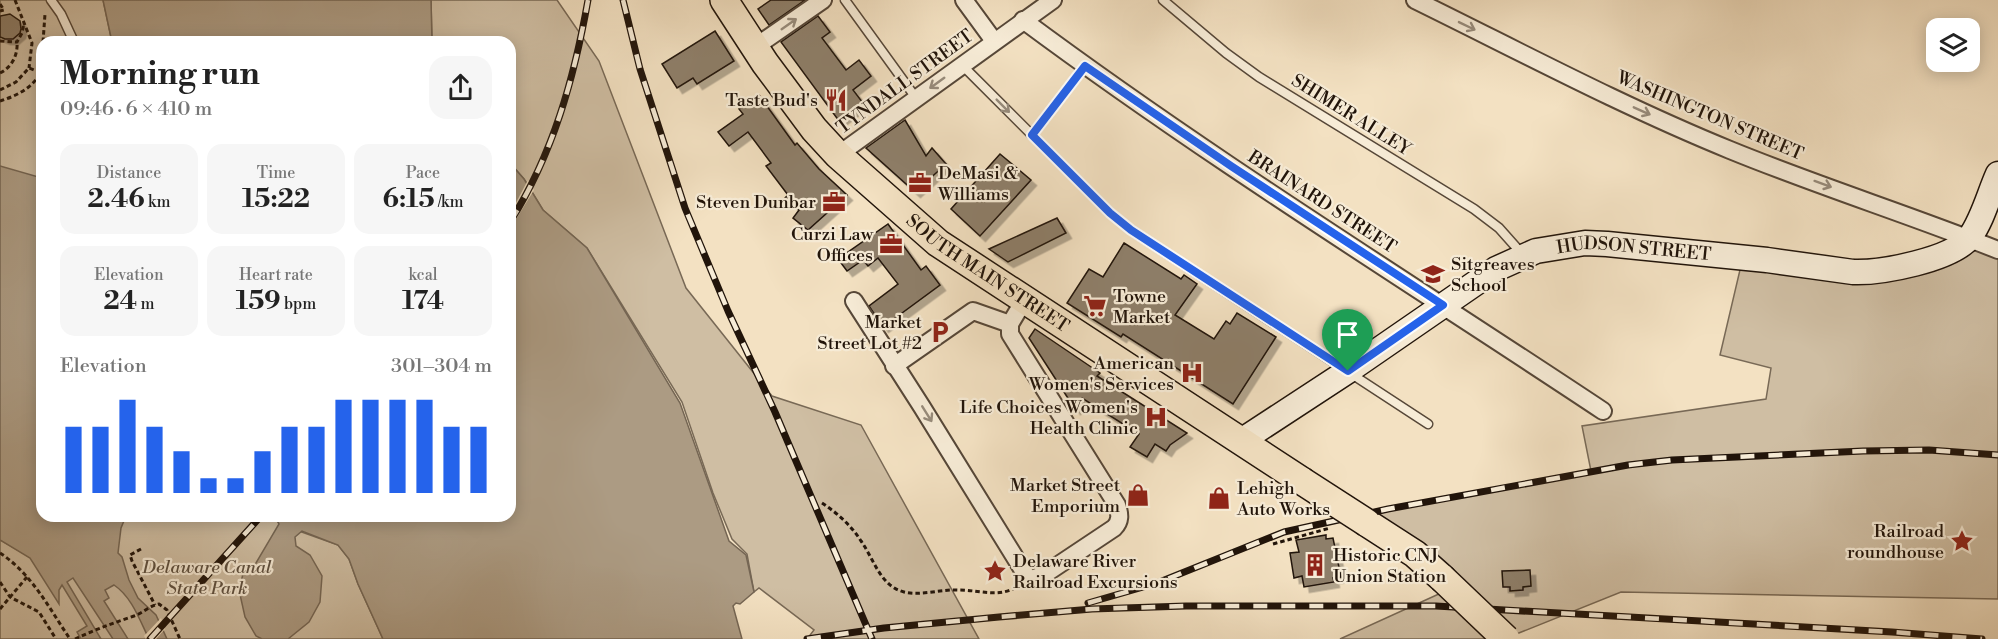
<!DOCTYPE html>
<html lang="en">
<head>
<meta charset="utf-8">
<style>
  body { margin:0; font-family:"Libre Bodoni",serif; background:#f6f6f6; color:#222; height:100vh; display:flex; flex-direction:column; font-size:22px; white-space:nowrap }
  * { box-sizing:border-box; margin:0 }
  p { font-size:20px; color:#767676 }
  .icon { flex:none; width:33px; height:33px; fill:none; stroke:currentColor; stroke-width:2; stroke-linecap:round; stroke-linejoin:round }
  .map { position:relative; flex:1; overflow:hidden }
  .sheet { position:absolute; left:36px; top:36px; width:480px; height:486px; display:flex; flex-direction:column; background:#fff; border-radius:18px; box-shadow:0 3px 15px #0003 }
  .sheet>* { flex:none }
  .tools { position:absolute; left:1926px; top:18px; display:grid; gap:12px }
  .tools a { display:grid; place-items:center; width:54px; height:54px; border-radius:12px; background:#fff; box-shadow:0 3px 15px #0003; font-size:30px }
  .pin { position:absolute; display:grid; place-items:center; width:51px; height:51px; color:#fff; margin:-62px -26px; border-radius:50% 50% 50% 0; rotate:-45deg; box-shadow:0 0 6px #0007 }
  .pin .icon { rotate:45deg }
  .round { display:grid; place-items:center; flex:none; width:63px; height:63px; border-radius:18px; background:#f6f6f6 }
  .headline { display:flex; align-items:center; justify-content:space-between; height:102px; padding:0 24px }
  h1 { font-size:33px; font-weight:700; line-height:45px }
  .stats { display:grid; grid-template-columns:repeat(3,1fr); gap:9px; height:102px; padding:6px 24px }
  .stats div { display:grid; align-content:center; border-radius:15px; background:#f6f6f6; text-align:center }
  .stats b { font-size:26px; font-weight:700 }
  .stats small { font-size:16px; font-weight:400 }
  .stats p { font-size:16px }
  .chart { height:168px; padding:12px 24px }
  .chart p { display:flex; justify-content:space-between }
  .chart svg { width:100%; height:108px; margin-top:6px; stroke:#2563eb; stroke-width:6 }
  .map>svg:first-child { display:block }
  .green { fill:#cfbea3; stroke:#786956; stroke-width:1.5 }
  .water { fill:#ac9b83; stroke:#746553; stroke-width:1.5 }
  .pier { fill:#f3e1c2 }
  .building { fill:#8e7f6a; stroke:#21140a; stroke-width:1.5; filter:url(#shadow) }
  .lines { fill:none; stroke-linecap:round; stroke-linejoin:round }
  .lane-casing { stroke:#564738; stroke-width:11 }
  .street-casing { stroke:#564738; stroke-width:20 }
  .secondary-casing { stroke:#21140a; stroke-width:27 }
  .primary-casing { stroke:#21140a; stroke-width:30 }
  .path { stroke:#21140a; stroke-width:3; stroke-dasharray:4.5 3; stroke-linecap:butt }
  .lane { stroke:#f7ecd7; stroke-width:8 }
  .street { stroke:#f7ecd7; stroke-width:16 }
  .secondary { stroke:#f7ecd7; stroke-width:24 }
  .primary { stroke:#f3e1c2; stroke-width:27 }
  .rail-casing { stroke:#21140a; stroke-width:7 }
  .rail { stroke:#f7ecd7; stroke-width:4.5; stroke-dasharray:14; stroke-linecap:butt }
  .primary-bridge-casing { stroke:#21140a; stroke-width:30; stroke-linecap:butt }
  .primary-bridge { stroke:#f3e1c2; stroke-width:27 }
  .oneway { stroke:#978b7b }
  .route-casing { stroke:#fff; stroke-width:12 }
  .route { stroke:#2563eb; stroke-width:8 }
  .labels { text-anchor:middle; dominant-baseline:central; stroke-width:4.5; stroke-linejoin:round; paint-order:stroke }
  .street-label { font-size:18px; fill:#21140a; stroke:#f7ecd7 }
  .poi-label { font-size:18px; fill:#21140a; stroke:#f7ecd7; text-anchor:end }
  .park-label { font-size:18px; font-style:italic; fill:#5e5040; stroke:#f7ecd7 }
</style>
</head>
<body>
<div class="map">
<svg width="1998" height="639" viewBox="0 0 1998 639">
  <defs>
    <filter id="shadow"><feDropShadow dx="5.5" dy="5.5" stdDeviation="0" flood-color="#0004"/></filter>
  </defs>
  <rect width="100%" height="100%" fill="#f3e1c2"/>
  <filter id="stains"><feTurbulence type="fractalNoise" baseFrequency=".00333" numOctaves="4"/><feColorMatrix values="0 0 0 0 .2 0 0 0 0 .09 0 0 0 0 .02 0 0 0 .5 -.17"/></filter>
  <radialGradient id="worn" r=".72"><stop offset=".6" stop-color="#630" stop-opacity="0"/><stop offset="1" stop-color="#630" stop-opacity=".3"/></radialGradient>
  <g class="green">
    <path d="M0 0H103L112 42H42V200L0 190Z"/>
    <path d="M431 0H557L599 61 686 288 772 396 861 425 979 639H807L814 630 759 588 754 592 747 554 732 539 713 493 682 402 587 248 543 210 524 179 510 163V42H432Z"/>
    <path d="M1968 235 1998 247V599L1621 592 1504 639H1340L1452 588 1364 515 1591 471 1582 426 1766 399 1771 368 1720 355 1743 257 1863 272Z"/>
    <path d="M113 516H275L279 524 338 545 349 559 358 584 383 639H0V540L31 558Z"/>
  </g>
  <g class="water">
    <path d="M103 0H431L432 42H112Z"/>
    <path d="M510 163 524 179 543 210 587 248 680 403 729 541 746 555 754 592 740 604 736 603 733 606 742 639H383L358 584 349 559 338 545 302 531 295 537 296 546 310 555 322 576 320 602 309 622 288 639H262L256 636 245 617 239 590 243 574 256 563 279 524 275 516H510Z"/>
    <path d="M0 166 42 178V516H126L121 528 118 553 122 557 129 580 138 598 156 615 167 639H149C140 621 132 597 114 585L105 590 109 598 104 601 128 639H113L73 578 67 582 101 639H81L77 632 87 626 62 585 59 590V604L30 558 0 540Z"/>
  </g>
  <g class="pier">
    <path d="M528 180 534 190 510 229V214Z"/>
    <path d="M161 618 165 629 156 639H146L144 636Z"/>
  </g>
  <g class="building">
    <path d="M771 0H805L769 25 758 9Z"/>
    <path d="M10 14 20 21 21 29 20 33 13 39H5L0 37V16Z"/>
    <path d="M818 16 830 32 822 38 846 70 859 60 871 76 853 90 863 103 839 121 781 42Z"/>
    <path d="M715 31 734 61 697 84 693 78 677 88 662 64Z"/>
    <path d="M759 95 795 145 797 143 819 169 847 195 808 230 793 218 799 210 785 198 788 195 766 166 771 163 748 132 729 146 718 132 743 114 739 109Z"/>
    <path d="M905 120 926 156 932 148 946 164 915 192 866 148Z"/>
    <path d="M1000 154 1031 180 980 236 951 209Z"/>
    <path d="M1057 218 1066 233 1008 262 989 249Z"/>
    <path d="M888 224 921 270 926 266 940 285 883 327 869 306 898 284 878 258 868 266 863 260 847 271 838 259Z"/>
    <path d="M1124 243 1181 279 1184 275 1197 284 1175 315 1214 339 1226 321 1230 324 1237 313 1276 337 1233 404 1123 334 1121 337 1067 303 1089 269 1103 277Z"/>
    <path d="M1035 329 1100 373 1097 376 1187 433 1170 445 1166 451 1155 444 1147 457 1130 447 1139 434 1082 398 1075 409 1029 338Z"/>
    <path d="M1326 535V539L1333 538 1341 577 1333 578 1334 582 1304 587 1302 576 1294 578 1290 553 1299 552 1296 540Z"/>
    <path d="M1530 570 1531 586 1523 587V590L1510 591V587H1503L1502 571Z"/>
  </g>
  <g class="lines">
    <g class="lane-casing">
      <g id="lane">
        <path d="M51 0 61 14 74 42"/>
        <path d="M845 0 916 98"/>
        <path d="M1163 0 1226 53 1259 77 1474 209 1499 228 1523 255"/>
        <path d="M962 65 1110 213 1131 230 1428 424"/>
        <path d="M1032 135 1085 66"/>
      </g>
    </g>
    <g class="street-casing">
      <g id="street">
        <path d="M964 0 994 41"/>
        <path d="M1415 0C1519 51 1622 106 1730 150 1818 186 1910 215 1998 250"/>
        <path d="M1023 20C1210 159 1409 282 1603 411"/>
        <path d="M755 47 823 0"/>
        <path d="M838 155 1053 0"/>
        <path d="M854 301 922 407 1029 580 1045 574 1114 528C1121 521 1120 514 1117 505L1010 334V324L1025 299"/>
        <path d="M894 366 973 311 1010 324"/>
      </g>
    </g>
    <g class="secondary-casing">
      <g id="secondary">
        <path id="s1" d="M1241 441 1348 371 1496 269 1536 251 1585 243 1607 244 1767 260 1853 272C1881 273 1952 260 1970 237 1983 219 1989 194 1998 174"/>
      </g>
    </g>
    <g class="primary-casing">
      <g id="primary">
        <path id="s2" d="M724 0 765 63 814 129 838 155 938 243 1302 481"/>
        <path d="M1367 523 1415 554 1442 578"/>
      </g>
    </g>
    <g class="path">
      <path d="M15 0 32 43 29 68"/>
      <path d="M0 4 4 10 0 11"/>
      <path d="M0 41 17 42 22 33 24 23"/>
      <path d="M43 42 45 14"/>
      <path d="M0 73C12 67 18 55 17 42"/>
      <path d="M0 90 16 82 29 68 42 73"/>
      <path d="M0 101C17 96 39 85 42 66"/>
      <path d="M822 503C837 513 851 525 861 541 874 559 880 586 904 592 921 596 941 589 959 590 980 590 997 598 1017 587"/>
      <path d="M1273 544 1330 528"/>
      <path d="M141 549 130 555 132 561 155 605"/>
      <path d="M0 553C32 574 49 608 70 639"/>
      <path d="M0 582 10 597 39 612 56 639"/>
      <path d="M0 609 27 577"/>
      <path d="M75 639C94 630 113 623 134 616 143 613 149 606 159 604L167 610 180 639"/>
    </g>
    <use href="#lane" class="lane"/>
    <use href="#street" class="street"/>
    <use href="#secondary" class="secondary"/>
    <use href="#primary" class="primary"/>
    <g class="rail-casing">
      <g id="rail">
        <path d="M623 0 640 69 685 208 728 311 775 412 872 639"/>
        <path d="M510 222C553 154 574 79 588 0"/>
        <path d="M1088 603 1157 583 1284 532 1388 509 1628 465 1672 460 1863 451 1929 450 1998 455"/>
        <path d="M150 639 261 516"/>
        <path d="M807 639 884 628 999 617 1092 609 1186 606H1436L1892 632 1982 639"/>
      </g>
    </g>
    <use href="#rail" class="rail"/>
    <g class="primary-bridge-casing">
      <g id="primary-bridge">
        <path d="M1302 481 1367 523"/>
        <path d="M1442 578 1506 639"/>
      </g>
    </g>
    <use href="#primary-bridge" class="primary-bridge"/>
  </g>
  <defs><path id="oneway-shaft" d="M-6 0H5M1.5-3L5.5 0L1.5 3" fill="none" stroke-width="1.6" stroke-linecap="round" stroke-linejoin="round" transform="scale(1.5)"/></defs>
  <g class="oneway">
    <use href="#oneway-shaft" transform="translate(789 24) rotate(-35)"/>
    <use href="#oneway-shaft" transform="translate(1467 26) rotate(26)"/>
    <use href="#oneway-shaft" transform="translate(937 83) rotate(144)"/>
    <use href="#oneway-shaft" transform="translate(1003 106) rotate(45)"/>
    <use href="#oneway-shaft" transform="translate(1642 111) rotate(24)"/>
    <use href="#oneway-shaft" transform="translate(1823 184) rotate(20)"/>
    <use href="#oneway-shaft" transform="translate(927 414) rotate(58)"/>
  </g>
  <g class="lines">
    <g class="route-casing">
      <path id="route" d="M1085 66 1231 166 1443 305 1348 371 1131 230 1110 213 1032 135Z"/>
    </g>
    <use href="#route" class="route"/>
  </g>
  <defs>
    <g id="restaurant-bare" transform="scale(1.8)"><path d="M-5-6h1v4h1v-4h1v4h1v-4h1v5L-1.5 .5V6h-2V.5L-5-1ZM5-6V6H3V1.5H1.5Q1.5-4 5-6Z" fill="#8f2418" stroke="#f7ecd7" stroke-width="2.5" paint-order="stroke"/></g>
    <g id="office-bare" transform="scale(1.8)"><path d="M-6-3h4V-5.5h4V-3h4V5H-6ZM-1-4.5V-3h2v-1.5ZM-6 0V1H6V0Z" fill="#8f2418" stroke="#f7ecd7" stroke-width="2.5" paint-order="stroke"/></g>
    <g id="school-bare" transform="scale(1.8)"><path d="M0-5L7-2L0 1L-7-2ZM-4 1L0 2.5L4 1V4Q0 6-4 4Z" fill="#8f2418" stroke="#f7ecd7" stroke-width="2.5" paint-order="stroke"/></g>
    <g id="supermarket-bare" transform="scale(1.8)"><path d="M-6-5.5h2.5l.6 2H6L4.5 2H-2.5L-4.4-4H-6ZM-1.5 3.2a1.3 1.3 0 1 0 .1 0ZM3 3.2a1.3 1.3 0 1 0 .1 0Z" fill="#8f2418" stroke="#f7ecd7" stroke-width="2.5" paint-order="stroke"/></g>
    <g id="parking-bare" transform="scale(1.8)"><path d="M-3.5-5.5H1a3.5 3.5 0 0 1 0 7H-1V5.5H-3.5ZM-1-3.4V-.6H.8a1.4 1.4 0 0 0 0-2.8Z" fill="#8f2418" stroke="#f7ecd7" stroke-width="2.5" paint-order="stroke"/></g>
    <g id="hospital-bare" transform="scale(1.8)"><path d="M-5-5h3v3.5h4V-5h3V5h-3V1.5h-4V5h-3Z" fill="#8f2418" stroke="#f7ecd7" stroke-width="2.5" paint-order="stroke"/></g>
    <g id="shop-bare" transform="scale(1.8)"><path d="M-5-2.5h2.3a2.7 3.5 0 0 1 5.4 0H5L5.5 6h-11ZM-1.5-2.5h3a1.5 2.3 0 0 0-3 0Z" fill="#8f2418" stroke="#f7ecd7" stroke-width="2.5" paint-order="stroke"/></g>
    <g id="sight-bare" transform="scale(1.8)"><path d="M0-6L1.8-2.2L6-1.7L2.9 1.2L3.7 5.4L0 3.3L-3.7 5.4L-2.9 1.2L-6-1.7L-1.8-2.2Z" fill="#8f2418" stroke="#f7ecd7" stroke-width="2.5" paint-order="stroke"/></g>
    <g id="building-bare" transform="scale(1.8)"><path d="M-4-6H4V6H1V3H-1V6H-4ZM-2.5-4.3h1.7v1.8h-1.7ZM.8-4.3h1.7v1.8H.8ZM-2.5-1h1.7V.8h-1.7ZM.8-1h1.7V.8H.8Z" fill="#8f2418" stroke="#f7ecd7" stroke-width="2.5" paint-order="stroke"/></g>
  </defs>
  <g fill-rule="evenodd">
    <use href="#restaurant-bare" x="836" y="100"/>
    <use href="#office-bare" x="920" y="183"/>
    <use href="#office-bare" x="834" y="202"/>
    <use href="#office-bare" x="891" y="244"/>
    <use href="#school-bare" x="1433" y="274"/>
    <use href="#supermarket-bare" x="1095" y="306"/>
    <use href="#parking-bare" x="940" y="332"/>
    <use href="#hospital-bare" x="1192" y="373"/>
    <use href="#hospital-bare" x="1156" y="417"/>
    <use href="#shop-bare" x="1138" y="495"/>
    <use href="#shop-bare" x="1219" y="498"/>
    <use href="#sight-bare" x="1962" y="541"/>
    <use href="#building-bare" x="1315" y="565"/>
    <use href="#sight-bare" x="995" y="571"/>
  </g>
  <g class="labels">
    <g class="street-label">
      <text transform="translate(905 82) rotate(-36)">TYNDALL STREET</text>
      <text transform="translate(1351 115) rotate(32)">SHIMER ALLEY</text>
      <text transform="translate(1710 116) rotate(23)">WASHINGTON STREET</text>
      <text transform="translate(1322 202) rotate(33)">BRAINARD STREET</text>
      <text stroke="none"><textPath href="#s1" startOffset="450">HUDSON STREET</textPath></text>
      <text stroke="none"><textPath href="#s2" startOffset="384">SOUTH MAIN STREET</textPath></text>
    </g>
    <g class="poi-label">
      <text x="818" y="100">Taste Bud's</text>
      <text x="938" y="173" text-anchor="start">DeMasi &amp;<tspan x="938" dy="21">Williams</tspan></text>
      <text x="816" y="202">Steven Dunbar</text>
      <text x="873" y="234">Curzi Law<tspan x="873" dy="21">Offices</tspan></text>
      <text x="1451" y="264" text-anchor="start">Sitgreaves<tspan x="1451" dy="21">School</tspan></text>
      <text x="1113" y="296" text-anchor="start">Towne<tspan x="1113" dy="21">Market</tspan></text>
      <text x="922" y="322">Market<tspan x="922" dy="21">Street Lot #2</tspan></text>
      <text x="1174" y="363">American<tspan x="1174" dy="21">Women's Services</tspan></text>
      <text x="1138" y="407">Life Choices Women's<tspan x="1138" dy="21">Health Clinic</tspan></text>
      <text x="1120" y="485">Market Street<tspan x="1120" dy="21">Emporium</tspan></text>
      <text x="1237" y="488" text-anchor="start">Lehigh<tspan x="1237" dy="21">Auto Works</tspan></text>
      <text x="1944" y="531">Railroad<tspan x="1944" dy="21">roundhouse</tspan></text>
      <text x="1333" y="555" text-anchor="start">Historic CNJ<tspan x="1333" dy="21">Union Station</tspan></text>
      <text x="1013" y="561" text-anchor="start">Delaware River<tspan x="1013" dy="21">Railroad Excursions</tspan></text>
    </g>
    <g class="park-label">
      <text x="207" y="567">Delaware Canal<tspan x="207" dy="21">State Park</tspan></text>
    </g>
  </g>
  <rect width="100%" height="100%" filter="url(#stains)"/>
  <rect width="100%" height="100%" fill="url(#worn)"/>
</svg>
<div class="tools">
<a><svg class="icon" aria-label="layers" viewBox="0 0 24 24"><path d="M12 4l9 5-9 5-9-5zM3 14l9 5 9-5"/></svg></a>
</div>
<div class="pin" style="left:1348px;top:371px;background:#1e9e55"><svg class="icon" aria-label="arrive" viewBox="0 0 24 24"><path d="M6 21V4h12l-3 4 3 4H6"/></svg></div>
<section class="sheet">
<div class="headline"><div><h1>Morning run</h1><p>09:46 · 6 × 410 m</p></div><a class="round"><svg class="icon" aria-label="share" viewBox="0 0 24 24"><path d="M12 15V3M7 8l5-5 5 5M5 13v7h14v-7"/></svg></a></div>
<div class="stats">
<div><p>Distance</p><b>2.46<small> km</small></b></div>
<div><p>Time</p><b>15:22</b></div>
<div><p>Pace</p><b>6:15<small> /km</small></b></div>
</div>
<div class="stats">
<div><p>Elevation</p><b>24<small> m</small></b></div>
<div><p>Heart rate</p><b>159<small> bpm</small></b></div>
<div><p>kcal</p><b>174</b></div>
</div>
<div class="chart"><p><span>Elevation</span>301–304 m</p>
<svg viewBox="0 0 160 44" preserveAspectRatio="none"><path d="M5 44V17M15 44V17M25 44V6M35 44V17M45 44V27M55 44V38M65 44V38M75 44V27M85 44V17M95 44V17M105 44V6M115 44V6M125 44V6M135 44V6M145 44V17M155 44V17"/></svg>
</div>
</section>
</div>
</body>
</html>
